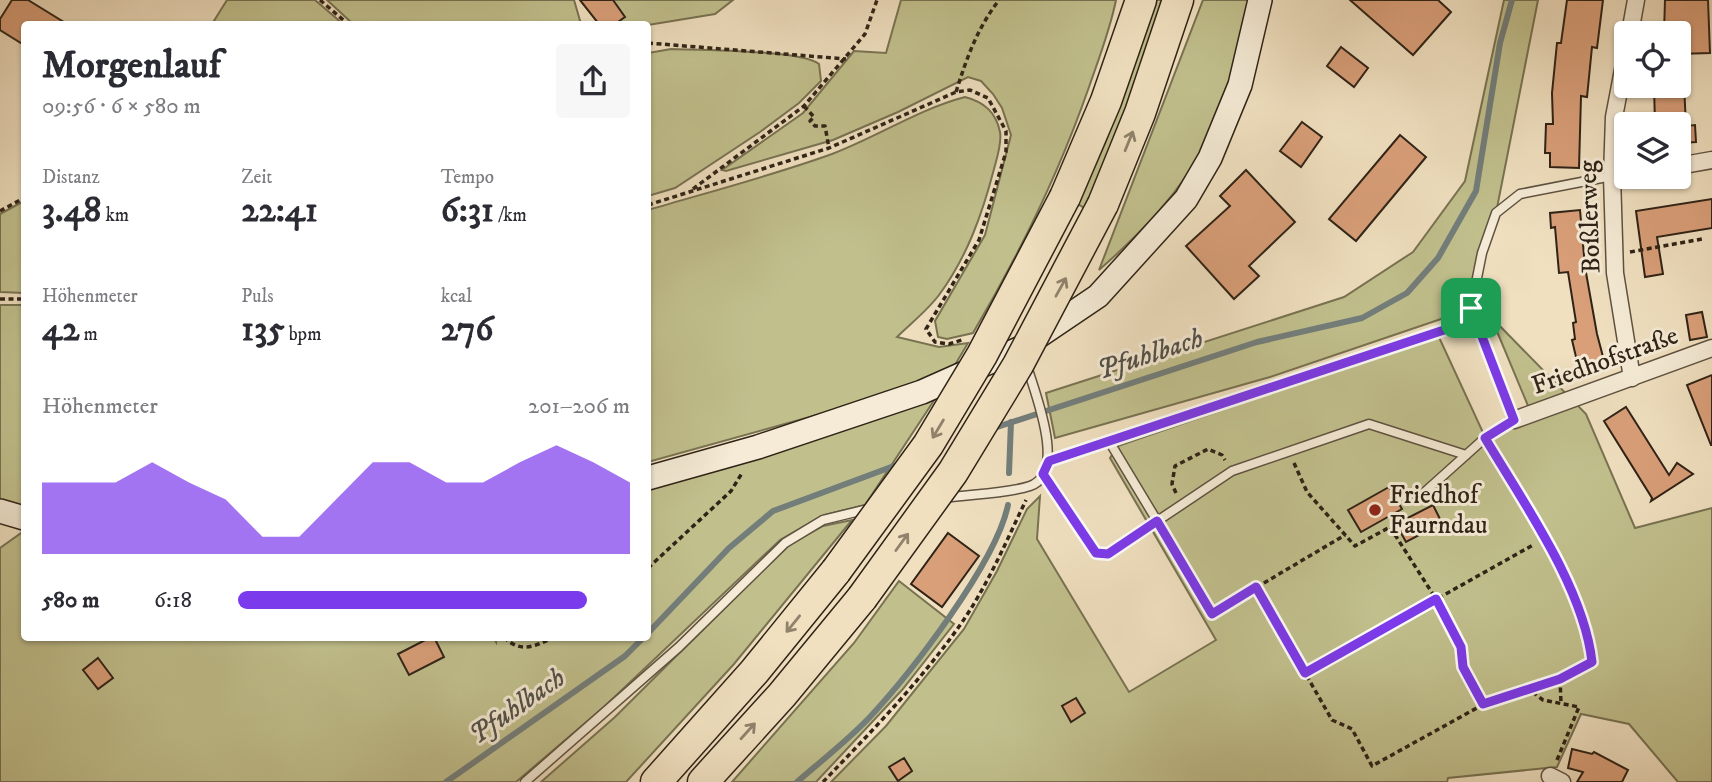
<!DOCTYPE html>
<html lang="de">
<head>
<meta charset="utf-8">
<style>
  body { margin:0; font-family:"IM FELL DW Pica",serif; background:#f7f7f7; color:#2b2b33; height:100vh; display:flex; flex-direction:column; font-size:26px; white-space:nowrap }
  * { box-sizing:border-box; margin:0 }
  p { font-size:23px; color:#7c7c81 }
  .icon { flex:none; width:38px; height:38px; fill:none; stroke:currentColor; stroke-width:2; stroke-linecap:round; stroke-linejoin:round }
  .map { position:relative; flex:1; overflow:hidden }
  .sheet { position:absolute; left:21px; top:21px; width:630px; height:620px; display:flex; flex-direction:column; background:#fff; border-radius:7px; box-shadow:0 2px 5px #0004 }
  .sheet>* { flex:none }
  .buttons { position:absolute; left:1614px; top:21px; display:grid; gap:14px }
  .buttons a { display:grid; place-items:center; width:77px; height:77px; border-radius:7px; background:#fff; box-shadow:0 2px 5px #0004; font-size:35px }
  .pin { position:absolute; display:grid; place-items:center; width:60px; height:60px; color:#fff; margin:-30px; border-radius:14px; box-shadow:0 4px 10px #0006 }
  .round { display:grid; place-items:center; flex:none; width:74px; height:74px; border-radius:7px; background:#f7f7f7 }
  .head { display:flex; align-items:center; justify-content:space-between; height:119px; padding:0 21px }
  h1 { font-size:38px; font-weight:800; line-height:52px }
  .figures { display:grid; grid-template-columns:repeat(3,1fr); gap:10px; height:119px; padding:7px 21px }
  .figures div { display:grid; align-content:center }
  .figures b { font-size:35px; font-weight:800 }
  .figures small { font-size:19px; font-weight:400 }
  .figures p { font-size:19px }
  .chart { height:196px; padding:14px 21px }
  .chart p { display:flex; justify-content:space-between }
  .chart svg { width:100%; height:126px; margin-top:7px; fill:#7c3aed; opacity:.7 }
  ul { padding:0 21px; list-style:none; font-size:23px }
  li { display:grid; grid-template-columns:112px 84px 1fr; align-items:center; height:52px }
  li i { height:18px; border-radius:9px; background:#7c3aed }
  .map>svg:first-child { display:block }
  .green { fill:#c1c08d; stroke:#787252; stroke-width:2 }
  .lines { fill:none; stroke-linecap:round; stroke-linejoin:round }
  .stream { stroke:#737e7b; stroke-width:6 }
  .building { fill:#d99f79; stroke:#2f2317; stroke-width:2 }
  .lane-casing { stroke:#5f5241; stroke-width:11 }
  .street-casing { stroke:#5f5241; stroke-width:19 }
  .secondary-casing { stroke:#2f2317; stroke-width:26 }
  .highway-casing { stroke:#2f2317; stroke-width:33 }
  .path { stroke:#2f2317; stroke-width:3.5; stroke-dasharray:5 3.5; stroke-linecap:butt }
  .lane { stroke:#f5ebd6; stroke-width:8 }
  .street { stroke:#f5ebd6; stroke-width:16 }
  .secondary { stroke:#f5ebd6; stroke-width:23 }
  .highway { stroke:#f0e0c0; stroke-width:30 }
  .highway-bridge-casing { stroke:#2f2317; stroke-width:33; stroke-linecap:butt }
  .highway-bridge { stroke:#f0e0c0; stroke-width:30 }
  .oneway { stroke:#90826c }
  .route-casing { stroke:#fff; stroke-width:14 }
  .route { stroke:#7c3aed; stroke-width:9 }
  .poi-dot { fill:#8f2418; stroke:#f5ebd6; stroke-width:2.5 }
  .labels { text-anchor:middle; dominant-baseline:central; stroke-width:6; stroke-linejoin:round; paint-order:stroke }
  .street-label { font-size:26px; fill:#2f2317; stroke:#f5ebd6 }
  .poi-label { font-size:26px; fill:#2f2317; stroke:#f5ebd6; text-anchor:start }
  .water-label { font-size:28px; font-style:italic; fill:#515049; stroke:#f5ebd6 }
</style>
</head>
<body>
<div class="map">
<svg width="1712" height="782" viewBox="0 0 1712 782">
  <rect width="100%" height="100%" fill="#f0e0c0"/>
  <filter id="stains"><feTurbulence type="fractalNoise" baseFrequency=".00286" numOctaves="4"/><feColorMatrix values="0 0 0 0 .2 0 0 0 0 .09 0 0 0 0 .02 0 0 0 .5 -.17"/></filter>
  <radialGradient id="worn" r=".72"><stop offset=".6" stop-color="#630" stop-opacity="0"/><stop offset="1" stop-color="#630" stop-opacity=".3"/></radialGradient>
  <g class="green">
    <path d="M227 0H315L343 24H212Z"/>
    <path d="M327 0H574L581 24H353Z"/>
    <path d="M580 0H733L715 14 648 25 599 24Z"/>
    <path d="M901 0H1116C1110 30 1099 58 1089 87 1059 173 1019 255 973 333L947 339 938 337 935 321 985 235 1011 135 1002 108 993 94 981 81 968 77 898 112 833 140 726 171 722 170 803 113 854 51 886 53Z"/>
    <path d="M1155 0H1166L1144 68 1086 209 1078 204 1106 141Z"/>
    <path d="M1203 0H1251C1239 48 1229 99 1206 144 1180 193 1140 234 1099 270Z"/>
    <path d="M1504 0H1538L1496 213 1482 253 1477 288 1460 310 1447 317 1270 377 1055 438 1046 393 1344 297 1413 252 1465 181Z"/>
    <path d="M671 49C698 50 802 50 819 64L821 81 799 103 760 132 675 188 648 196V53Z"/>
    <path d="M965 97C984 102 996 112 1000 132 1002 143 997 158 994 169 982 215 967 257 939 295 927 311 910 324 897 337L939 347 968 343 952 370 842 408 648 462V210C709 192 771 176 832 154 877 137 919 109 965 97Z"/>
    <path d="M24 201V293L0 292V214Z"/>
    <path d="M0 305H24V509L0 501Z"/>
    <path d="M1491 317 1586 414 1635 528 1712 508V782H1678L1629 724 1581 714 1557 767 1448 778 1447 782H831L886 726 964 629 997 571 1027 509 1040 496 1037 539 1129 692 1216 640 1110 458 1118 446 1438 335 1485 437 1531 413Z"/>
    <path d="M937 396 865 505 824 515 780 540 604 707 516 782H0V548L24 531V637H493L496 642V637H648V488Z"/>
    <path d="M852 520 734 664 626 782H541L615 717 787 546 823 526Z"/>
    <path d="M899 581 954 624 902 690 816 782H732L854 643Z"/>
  </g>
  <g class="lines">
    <g class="stream">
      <path d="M991 429 1257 342 1362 318 1407 293 1438 258 1476 191 1500 43 1512 0"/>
      <path d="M1009 473 1011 422"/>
      <path d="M648 633 729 548 773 511 902 463"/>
      <path d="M446 782 625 656 644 637"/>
      <path d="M797 782C821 761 847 741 869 718 911 673 996 563 1008 505"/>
    </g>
  </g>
  <g class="building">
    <path d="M12 0H28L67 24H24V45L0 30V19Z"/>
    <path d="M580 0H613L625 17 615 24H599Z"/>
    <path d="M1350 0H1438L1451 12 1413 55Z"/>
    <path d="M1567 0H1603L1597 48 1592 47 1587 97 1581 96 1579 168 1550 167V153H1545L1546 124H1553L1552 93 1557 43H1561Z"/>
    <path d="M1665 0H1708L1710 53 1678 54V33H1664Z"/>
    <path d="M1341 47 1368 68 1354 87 1327 66Z"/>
    <path d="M1654 86H1684L1686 124H1655Z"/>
    <path d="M1302 122 1322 137 1301 167 1280 151Z"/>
    <path d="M1695 125 1696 142 1678 143V127Z"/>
    <path d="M1400 135 1426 157 1356 241 1329 219Z"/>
    <path d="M1246 170 1295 222 1249 266 1259 276 1234 299 1186 246 1230 206 1220 196Z"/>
    <path d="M1712 199V228L1657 237 1663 274 1645 277 1636 211Z"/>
    <path d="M1580 210 1585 267 1597 334 1606 368 1580 374 1572 340 1575 339 1573 323 1576 322 1568 272 1559 273 1555 227 1551 228 1550 213Z"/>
    <path d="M1702 312 1707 337 1690 340 1686 315Z"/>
    <path d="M1712 375V445H1711L1687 385Z"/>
    <path d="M1626 407 1669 475 1677 463 1693 474 1651 501 1652 498 1604 421Z"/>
    <path d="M1389 487 1402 509 1361 532 1348 510Z"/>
    <path d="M1433 505 1442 523 1406 542 1396 524Z"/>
    <path d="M948 533 979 556 942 607 911 584Z"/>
    <path d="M431 637H434L444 657 409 675 398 654Z"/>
    <path d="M98 658 113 678 98 689 83 670Z"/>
    <path d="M1076 698 1085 713 1071 722 1062 706Z"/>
    <path d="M1572 749 1592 754 1594 752 1628 770 1622 782H1577L1583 772 1568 768Z"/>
    <path d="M904 758 912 771 898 781 889 767Z"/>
  </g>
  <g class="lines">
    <g class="lane-casing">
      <g id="lane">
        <path d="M1485 438C1523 502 1584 588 1592 661"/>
        <path d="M1109 441 1207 604"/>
        <path d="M1043 474 1096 553 1108 554 1232 471 1369 424 1466 455"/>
        <path d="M944 498C970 494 1006 494 1030 486 1068 473 1034 391 1027 366"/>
        <path d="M1417 499 1485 438 1514 420 1471 308 1482 253 1496 213 1520 194 1612 176"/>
        <path d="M525 782 679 647 785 543 823 520 872 508"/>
      </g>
    </g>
    <g class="street-casing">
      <g id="street">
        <path d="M1630 33 1636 0"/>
        <path d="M1626 54 1614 117 1612 176 1615 273 1632 378"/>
        <path d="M1678 166 1712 160"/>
        <path d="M1514 420 1712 348"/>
        <path d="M1550 776 1562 782"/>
      </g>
    </g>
    <g class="secondary-casing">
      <g id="secondary">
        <path d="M648 478 758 447 922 392 1021 348 1098 296 1186 199 1210 158 1240 85 1260 0"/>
        <path d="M0 511 24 518"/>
      </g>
    </g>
    <g class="highway-casing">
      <g id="highway">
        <path d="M1065 197 1106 101 1141 0"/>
        <path d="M1103 204 1140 113 1178 0"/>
        <path d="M656 782 754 672 836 571"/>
        <path d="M703 782 782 695 862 598"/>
      </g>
    </g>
    <g class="path">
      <path d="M320 0 348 24"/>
      <path d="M648 43 846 59"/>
      <path d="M956 92C967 57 977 29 999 0"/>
      <path d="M804 106 814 117 810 121 815 126H825L829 148"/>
      <path d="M693 189 804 106 865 34 877 0"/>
      <path d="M648 205 829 148 956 92 970 90 988 98 1006 131V152L979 240 926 329 935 342 949 344 962 340"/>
      <path d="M0 211 24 198"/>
      <path d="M1630 252 1702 239"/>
      <path d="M0 299H24"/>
      <path d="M1121 437 1456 326 1461 321"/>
      <path d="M1061 457 1097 445"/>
      <path d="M1294 463 1307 492 1355 546 1390 527 1436 599 1461 647 1463 667 1484 704 1529 689"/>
      <path d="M1176 493 1172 484 1175 466 1208 449 1222 455 1225 460"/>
      <path d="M648 568 731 491 742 473"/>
      <path d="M1256 587 1332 720 1352 729 1372 766 1484 704"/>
      <path d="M1220 609 1345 535"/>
      <path d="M504 637C520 654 536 646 554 637"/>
      <path d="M1305 673 1533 545"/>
      <path d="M1560 679 1561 703"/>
      <path d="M1557 760 1579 707 1543 700 1529 689 1581 668"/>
      <path d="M823 782C870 733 918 684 958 628 986 589 1005 544 1026 500"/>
    </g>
    <use href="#lane" class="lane"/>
    <use href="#street" class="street"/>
    <use href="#secondary" class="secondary"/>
    <use href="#highway" class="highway"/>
    <g class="highway-bridge-casing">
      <g id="highway-bridge">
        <path d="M836 571 928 445 982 355 1065 197"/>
        <path d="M862 598 953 472 1018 365 1103 204"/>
      </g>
    </g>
    <use href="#highway-bridge" class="highway-bridge"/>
  </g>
  <defs><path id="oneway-shaft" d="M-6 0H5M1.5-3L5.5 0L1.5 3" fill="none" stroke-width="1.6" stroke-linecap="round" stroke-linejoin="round" transform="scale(1.75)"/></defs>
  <g class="oneway">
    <use href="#oneway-shaft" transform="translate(1129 141) rotate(-68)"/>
    <use href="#oneway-shaft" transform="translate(1061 287) rotate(-61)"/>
    <use href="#oneway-shaft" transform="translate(938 429) rotate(121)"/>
    <use href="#oneway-shaft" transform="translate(902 542) rotate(-54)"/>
    <use href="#oneway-shaft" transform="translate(793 624) rotate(129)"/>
    <use href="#oneway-shaft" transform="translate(748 731) rotate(-48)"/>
  </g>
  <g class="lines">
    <g class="route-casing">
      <path id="route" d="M1471 308 1514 420 1485 438C1523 502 1584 588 1592 662L1560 679 1483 704 1463 667 1461 647 1436 599 1305 673 1256 587 1212 614 1157 521 1108 554 1096 553 1043 474 1049 461 1456 326Z"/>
    </g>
    <use href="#route" class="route"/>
  </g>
  <circle class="poi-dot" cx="1375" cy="510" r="7"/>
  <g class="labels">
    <g class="street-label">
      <text transform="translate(1590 217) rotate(-92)">Boßlerweg</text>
      <text transform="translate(1605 361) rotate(-20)">Friedhofstraße</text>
    </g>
    <g class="poi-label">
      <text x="1389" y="495">Friedhof<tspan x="1389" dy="30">Faurndau</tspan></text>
    </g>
    <g class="water-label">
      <text transform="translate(1150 354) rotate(-18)">Pfuhlbach</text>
      <text transform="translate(517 706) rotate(-35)">Pfuhlbach</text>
    </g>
  </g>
  <rect width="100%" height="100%" filter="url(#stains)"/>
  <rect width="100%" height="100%" fill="url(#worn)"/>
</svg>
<div class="buttons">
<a><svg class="icon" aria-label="locate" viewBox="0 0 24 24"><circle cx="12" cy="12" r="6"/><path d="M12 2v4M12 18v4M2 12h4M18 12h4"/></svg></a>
<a><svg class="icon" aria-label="layers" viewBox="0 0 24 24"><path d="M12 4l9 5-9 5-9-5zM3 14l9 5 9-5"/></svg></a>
</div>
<div class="pin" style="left:1471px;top:308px;background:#1e9e55"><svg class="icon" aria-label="arrive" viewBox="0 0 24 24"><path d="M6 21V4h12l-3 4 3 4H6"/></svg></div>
<section class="sheet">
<div class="head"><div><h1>Morgenlauf</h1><p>09:56 · 6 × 580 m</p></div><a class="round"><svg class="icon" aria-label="share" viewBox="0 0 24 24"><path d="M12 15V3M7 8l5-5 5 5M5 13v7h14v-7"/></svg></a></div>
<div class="figures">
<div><p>Distanz</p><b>3.48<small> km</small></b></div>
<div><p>Zeit</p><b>22:41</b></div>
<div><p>Tempo</p><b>6:31<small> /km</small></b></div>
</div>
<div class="figures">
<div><p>Höhenmeter</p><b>42<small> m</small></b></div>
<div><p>Puls</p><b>135<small> bpm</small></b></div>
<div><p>kcal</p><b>276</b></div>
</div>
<div class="chart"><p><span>Höhenmeter</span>201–206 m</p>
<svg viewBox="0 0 160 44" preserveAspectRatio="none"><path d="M0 44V19L10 19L20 19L30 12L40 19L50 25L60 38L70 38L80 25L90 12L100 12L110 19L120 19L130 12L140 6L150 12L160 19V44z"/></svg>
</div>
<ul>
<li><b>580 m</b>6:18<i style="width:89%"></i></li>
</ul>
</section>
</div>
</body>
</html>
